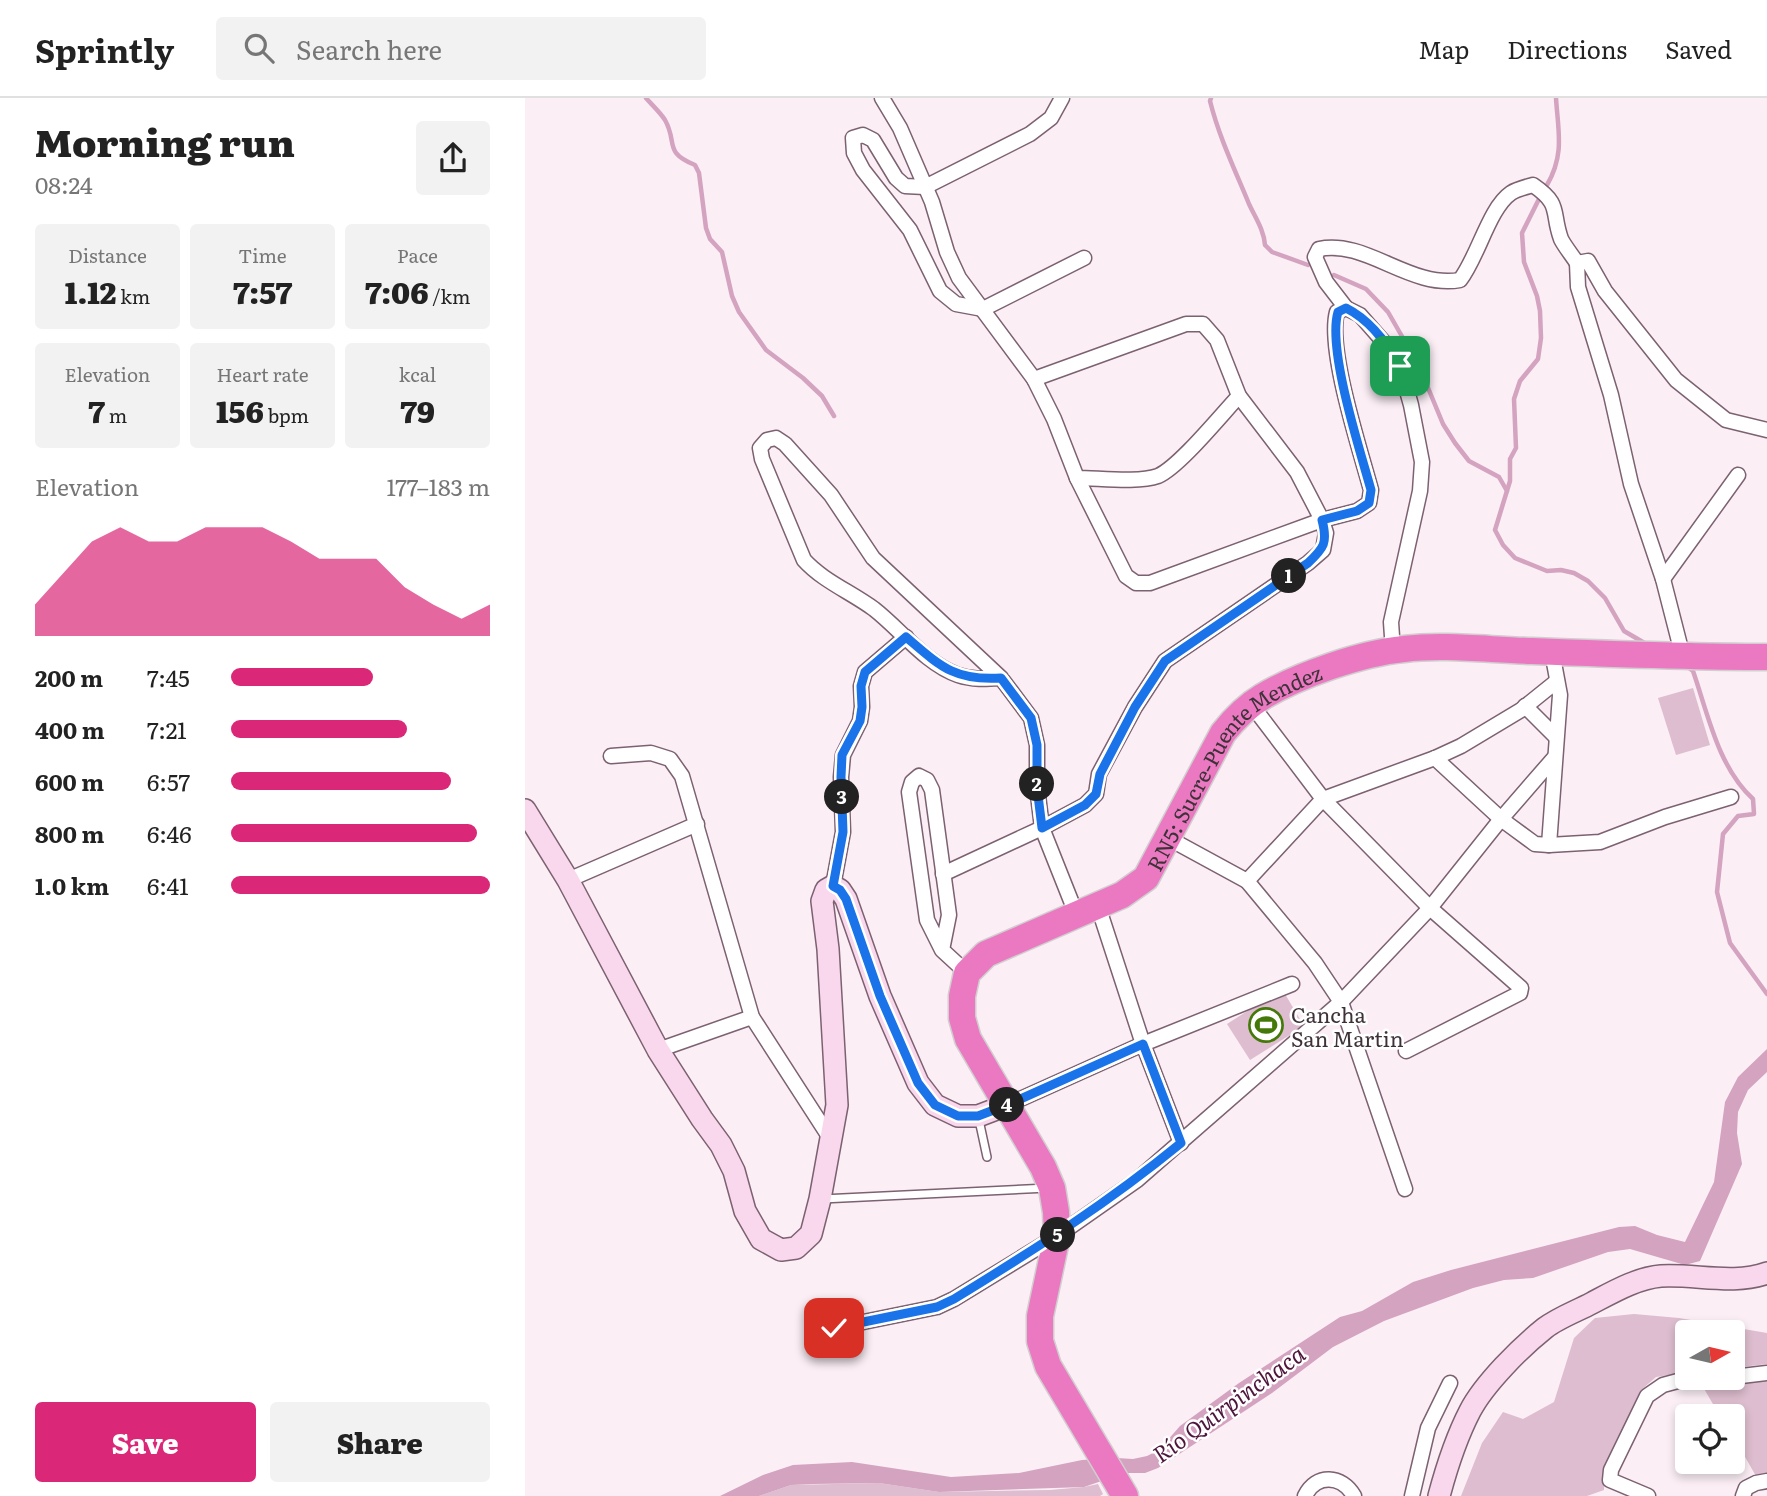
<!DOCTYPE html>
<html lang="en">
<head>
<meta charset="utf-8">
<style>
  body { margin:0; font-family:Literata,serif; background:#f2f2f2; color:#222; height:100vh; display:flex; flex-direction:column; font-size:26px; white-space:nowrap }
  * { box-sizing:border-box; margin:0 }
  p { font-size:23px; color:#767676 }
  .icon { flex:none; width:38px; height:38px; fill:none; stroke:currentColor; stroke-width:2; stroke-linecap:round; stroke-linejoin:round }
  .map { position:relative; flex:1; overflow:hidden }
  .sheet { display:flex; flex-direction:column; background:#fff; width:525px }
  .sheet>* { flex:none }
  .needle { width:46px; rotate:82deg }
  .fabs { position:absolute; left:1150px; top:1222px; display:grid; gap:14px }
  .fabs a { display:grid; place-items:center; width:70px; height:70px; border-radius:7px; background:#fff; box-shadow:0 4px 10px #0003; font-size:35px }
  .pin { position:absolute; display:grid; place-items:center; width:60px; height:60px; color:#fff; margin:-30px; border-radius:14px; box-shadow:0 4px 10px #0006 }
  .km { position:absolute; width:35px; height:35px; margin:-18px; border-radius:50%; background:#222; color:#fff; font-size:19px; line-height:35px; text-align:center }
  .round { display:grid; place-items:center; flex:none; width:74px; height:74px; border-radius:7px; background:#f2f2f2 }
  .overview { display:flex; align-items:center; justify-content:space-between; height:119px; padding:0 35px }
  h1 { font-size:38px; font-weight:800; line-height:52px }
  .metrics { display:grid; grid-template-columns:repeat(3,1fr); gap:10px; height:119px; padding:7px 35px }
  .metrics div { display:grid; align-content:center; border-radius:7px; background:#f2f2f2; text-align:center }
  .metrics b { font-size:30px; font-weight:800 }
  .metrics small { font-size:19px; font-weight:400 }
  .metrics p { font-size:19px }
  .chart { height:196px; padding:14px 35px }
  .chart p { display:flex; justify-content:space-between }
  .chart svg { width:100%; height:126px; margin-top:7px; fill:#db2777; opacity:.7 }
  .button { display:flex; gap:14px; margin-top:auto; padding:14px 35px }
  .button a { flex:1; height:80px; border-radius:7px; background:#db2777; color:#fff; font-size:28px; font-weight:800; line-height:80px; text-align:center }
  .button a+a { background:#f2f2f2; color:#222 }
  ul { padding:0 35px; list-style:none; font-size:23px }
  li { display:grid; grid-template-columns:112px 84px 1fr; align-items:center; height:52px }
  li i { height:18px; border-radius:9px; background:#db2777 }
  header { display:flex; align-items:center; gap:42px; box-sizing:border-box; height:98px; padding:0 35px; background:#fff; border-bottom:2px solid #e0e0e0 }
  header strong { font-size:33px }
  nav { display:flex; gap:38px; margin-inline-start:auto; font-size:24px }
  .search { width:490px; height:63px; background:#f2f2f2; display:flex; align-items:center; gap:18px; box-sizing:border-box; padding:0 24px; border-radius:7px; color:#767676; font-size:26px }
  main { display:flex; flex:1; min-height:0 }
  .map>svg:first-child { display:block }
  .green { fill:#ddbdcf }
  .water { fill:#d3a3c0 }
  .lines { fill:none; stroke-linecap:round; stroke-linejoin:round }
  .stream { stroke:#d3a3c0; stroke-width:4.5 }
  .lane-casing { stroke:#7c6171; stroke-width:10 }
  .street-casing { stroke:#7c6171; stroke-width:17 }
  .secondary-casing { stroke:#7c6171; stroke-width:24 }
  .highway-casing { stroke:#d1cecf; stroke-width:29 }
  .lane { stroke:#fff; stroke-width:7 }
  .street { stroke:#fff; stroke-width:14 }
  .secondary { stroke:#f9d7ed; stroke-width:21 }
  .highway { stroke:#eb79c2; stroke-width:26 }
  .route-casing { stroke:#fff; stroke-width:14 }
  .route { stroke:#1a73e8; stroke-width:9 }
  .labels { text-anchor:middle; dominant-baseline:central; stroke-width:5; stroke-linejoin:round; paint-order:stroke }
  .street-label { font-size:21px; fill:#3e3239; stroke:#fff }
  .poi-label { font-size:21px; fill:#3e3239; stroke:#fff; text-anchor:start }
  .water-label { font-size:23px; font-style:italic; fill:#4e163c; stroke:#fff }
</style>
</head>
<body>
<header>
<strong>Sprintly</strong>
<div class="search"><svg class="icon" aria-label="search" viewBox="0 0 24 24"><circle cx="10" cy="10" r="6"/><path d="M15 15l6 6"/></svg>Search here</div>
<nav><a>Map</a><a>Directions</a><a>Saved</a></nav>
</header>
<main>
<section class="sheet">
<div class="overview"><div><h1>Morning run</h1><p>08:24</p></div><a class="round"><svg class="icon" aria-label="share" viewBox="0 0 24 24"><path d="M12 15V3M7 8l5-5 5 5M5 13v7h14v-7"/></svg></a></div>
<div class="metrics">
<div><p>Distance</p><b>1.12<small> km</small></b></div>
<div><p>Time</p><b>7:57</b></div>
<div><p>Pace</p><b>7:06<small> /km</small></b></div>
</div>
<div class="metrics">
<div><p>Elevation</p><b>7<small> m</small></b></div>
<div><p>Heart rate</p><b>156<small> bpm</small></b></div>
<div><p>kcal</p><b>79</b></div>
</div>
<div class="chart"><p><span>Elevation</span>177–183 m</p>
<svg viewBox="0 0 160 44" preserveAspectRatio="none"><path d="M0 44V33L10 22L20 11L30 6L40 11L50 11L60 6L70 6L80 6L90 11L100 17L110 17L120 17L130 27L140 33L150 38L160 33V44z"/></svg>
</div>
<ul>
<li><b>200 m</b>7:45<i style="width:55%"></i></li>
<li><b>400 m</b>7:21<i style="width:68%"></i></li>
<li><b>600 m</b>6:57<i style="width:85%"></i></li>
<li><b>800 m</b>6:46<i style="width:95%"></i></li>
<li><b>1.0 km</b>6:41<i style="width:100%"></i></li>
</ul>
<div class="button"><a>Save</a><a>Share</a></div>
</section>
<div class="map">
<svg width="1242" height="1398" viewBox="0 0 1242 1398">
  <rect width="100%" height="100%" fill="#fbeef5"/>
  <g class="green">
    <path d="M1168 590 1185 647 1151 657 1133 600Z"/>
    <path d="M757 891 779 928 725 962 702 926Z"/>
    <path d="M1109 1216 1154 1220 1242 1235V1266L1208 1270V1234H1162V1274L1131 1279 1116 1292 1079 1373V1392L1062 1398H936L957 1345 978 1314 998 1321 1029 1304 1049 1240 1070 1220Z"/>
    <path d="M1242 1282V1377L1231 1378 1208 1338V1318H1195L1178 1289Z"/>
    <path d="M354 1385 414 1394 525 1392 559 1389 573 1386 578 1396 575 1398H234L266 1387Z"/>
  </g>
  <path class="water" d="M1242 951V974L1223 992 1213 1014 1212 1035 1217 1066 1175 1163 1160 1167 1105 1151 1083 1154 1008 1180 979 1182 948 1190 859 1223 808 1249 747 1295 633 1370 620 1375H600L559 1389 414 1394 354 1385 288 1386 266 1387 234 1398H195L238 1377 268 1367 327 1364 426 1379 494 1375 557 1362 592 1360 608 1361 622 1358 634 1352 655 1328 714 1285 815 1219 837 1213 888 1184 926 1172 1094 1129 1110 1128 1132 1137 1160 1144 1189 1084 1200 1004 1213 979Z"/>
  <g class="lines">
    <g class="stream">
      <path d="M121 0C127 7 135 14 140 22 153 45 138 54 170 67L174 75 181 130 185 141 197 154 207 198 214 214 241 252 278 280 297 298 309 318"/>
      <path d="M686 0 685 3C694 39 710 72 724 106 730 119 739 132 740 147L747 154 783 167"/>
      <path d="M1022 87C1040 56 1033 33 1031 0"/>
      <path d="M1014 101 997 135 999 164 1012 198 1015 213 1016 240 1013 261 995 283 989 301 991 350 985 361V383L970 432 978 447 990 460 1022 473 1036 472 1049 475 1063 483 1080 500 1099 533 1123 547"/>
      <path d="M809 177 841 191 863 214 894 268 918 326 930 345 944 363 974 379 982 393"/>
      <path d="M1164 570 1168 573C1183 616 1193 669 1228 701L1229 716 1213 718 1198 736 1192 794 1205 845 1242 896"/>
    </g>
    <g class="lane-casing">
      <g id="lane">
        <path d="M454 1022 462 1059"/>
        <path d="M297 1101 523 1090"/>
      </g>
    </g>
    <g class="street-casing">
      <g id="street">
        <path d="M357 0 375 30 407 104 422 154 434 180 509 281 529 321 552 380C574 380 613 385 633 378 654 369 697 316 714 298"/>
        <path d="M537 0 526 20 505 36 400 89 380 88 371 80 348 42 338 37 328 40 329 55 338 72 385 132 415 193 431 206 458 211 559 160"/>
        <path d="M821 210 801 184 790 159 794 151C841 141 885 191 935 182 953 159 964 110 986 95 992 91 1001 89 1008 87 1037 107 1026 113 1036 141 1040 149 1047 157 1052 165"/>
        <path d="M552 380 601 478 611 485H625L797 422 832 413 844 405 846 392C835 351 802 251 812 214L821 210 835 217 864 250 875 268 886 307 897 364 895 393 866 524 868 553"/>
        <path d="M1138 481 1213 377"/>
        <path d="M1158 559 1138 481 1106 386 1086 297 1053 189 1052 165 1063 163 1080 193 1151 282 1201 322 1242 332"/>
        <path d="M476 580C461 581 448 582 433 577 401 566 376 532 349 511 326 494 298 483 279 462L237 361 235 350 242 342 251 340 260 346 306 397 348 460 476 580 506 620 512 647V689L517 730 552 818"/>
        <path d="M726 606 798 701 905 810 996 890 995 895 881 953"/>
        <path d="M1000 608 1031 639"/>
        <path d="M86 658 126 655 145 661 157 678 227 919 305 1040"/>
        <path d="M910 660 976 721 1010 746 1024 747 1075 744 1140 719 1206 699"/>
        <path d="M643 740 722 783 790 865 816 904 880 1091"/>
        <path d="M1024 747 1035 597 1027 554"/>
        <path d="M418 776 517 730 560 707 571 696 574 676 610 609 640 563 783 465 798 452 801 435 797 422 772 374 714 298 692 242 678 226H661L509 281"/>
        <path d="M43 782 172 726"/>
        <path d="M722 783 798 701 910 660 936 648 996 612 1032 583"/>
        <path d="M308 788 318 734 316 679 318 657 335 623 337 609 336 588 340 574 381 539"/>
        <path d="M573 808 618 946 656 1045"/>
        <path d="M417 852 424 817 407 692 402 682 394 678 387 684 384 694 402 822 417 852 442 875"/>
        <path d="M133 952 227 919"/>
        <path d="M482 1007 618 946 767 886"/>
        <path d="M309 1230 412 1209 429 1201 532 1138 612 1082 816 904 905 810 976 721 1029 660"/>
        <path d="M1208 1279 1242 1275"/>
        <path d="M780 1398C791 1375 817 1377 829 1398"/>
        <path d="M887 1398 903 1330 925 1285"/>
        <path d="M1123 1398 1085 1382 1086 1372 1122 1298 1138 1287 1164 1280 1201 1279"/>
        <path d="M1218 1398 1221 1390 1231 1385 1242 1383"/>
      </g>
    </g>
    <g class="secondary-casing">
      <g id="secondary">
        <path d="M0 712 43 782 133 952 177 1021 196 1047 209 1073 220 1113 236 1141 256 1152 271 1150 286 1136 295 1101 312 1007 303 851 297 803 301 792 308 788 315 792 321 801 355 898 393 985 410 1007 433 1018H453L482 1007"/>
        <path d="M914 1398C922 1368 931 1340 945 1313 959 1286 996 1249 1020 1230 1033 1220 1052 1213 1067 1205 1088 1194 1112 1180 1136 1178 1171 1176 1209 1187 1242 1175"/>
      </g>
    </g>
    <g class="highway-casing">
      <g id="highway">
        <path id="s1" d="M600 1398 523 1268 515 1243V1218L532 1138 531 1114 527 1090 518 1069 443 941 437 920V898L442 875 461 856 597 797 621 780 698 635C710 620 722 608 737 599 773 577 837 555 879 551 920 546 965 552 1007 553 1085 556 1164 559 1242 559"/>
      </g>
    </g>
    <use href="#lane" class="lane"/>
    <use href="#street" class="street"/>
    <use href="#secondary" class="secondary"/>
    <use href="#highway" class="highway"/>
  </g>
  <g class="lines">
    <g class="route-casing">
      <path id="route" d="M309 1230 412 1209 429 1201C509 1152 583 1105 656 1045L618 946 482 1007 453 1018H433L410 1007 393 985 355 898 321 801 315 792 308 788 318 734 316 679 317 657 335 623 337 609 336 588 340 574 381 539C415 568 429 583 476 580L506 620 512 647V689L517 730 560 707 571 696 575 676 610 609 640 563 783 465C799 450 803 445 797 422L832 413 844 405 846 392C835 352 802 251 813 214L821 210C845 222 862 245 875 268"/>
    </g>
    <use href="#route" class="route"/>
  </g>
  <defs>
    <g id="stadium-ring" transform="scale(1.75)"><circle r="9.5" fill="#fff" stroke="#447909" stroke-width="1.5"/><path d="M0-5a6.5 5 0 1 0 0 10a6.5 5 0 1 0 0-10ZM-3.5-1.8h7v3.6h-7Z" fill="#447909"/></g>
  </defs>
  <g fill-rule="evenodd">
    <use href="#stadium-ring" x="741" y="927"/>
  </g>
  <g class="labels">
    <g class="street-label">
      <text stroke="none"><textPath href="#s1" startOffset="922">RN5: Sucre-Puente Mendez</textPath></text>
    </g>
    <g class="poi-label">
      <text x="766" y="915">Cancha<tspan x="766" dy="24">San Martin</tspan></text>
    </g>
    <g class="water-label">
      <text transform="translate(703 1305) rotate(-36)">Río Quirpinchaca</text>
    </g>
  </g>
</svg>
<div class="fabs">
<a><svg class="needle" viewBox="-14 -14 28 28"><path d="M0-13l5 13h-10z" fill="#e53935"/><path d="M0 13l5-13h-10z" fill="#767676"/></svg></a>
<a><svg class="icon" aria-label="locate" viewBox="0 0 24 24"><circle cx="12" cy="12" r="6"/><path d="M12 2v4M12 18v4M2 12h4M18 12h4"/></svg></a>
</div>
<div class="pin" style="left:875px;top:268px;background:#1e9e55"><svg class="icon" aria-label="arrive" viewBox="0 0 24 24"><path d="M6 21V4h12l-3 4 3 4H6"/></svg></div>
<div class="pin" style="left:309px;top:1230px;background:#d93025"><svg class="icon" aria-label="check" viewBox="0 0 24 24"><path d="M5 12l5 5 9-10"/></svg></div>
<b class="km" style="left:764px;top:478px">1</b>
<b class="km" style="left:512px;top:686px">2</b>
<b class="km" style="left:317px;top:699px">3</b>
<b class="km" style="left:482px;top:1007px">4</b>
<b class="km" style="left:533px;top:1137px">5</b>
</div>
</main>
</body>
</html>
